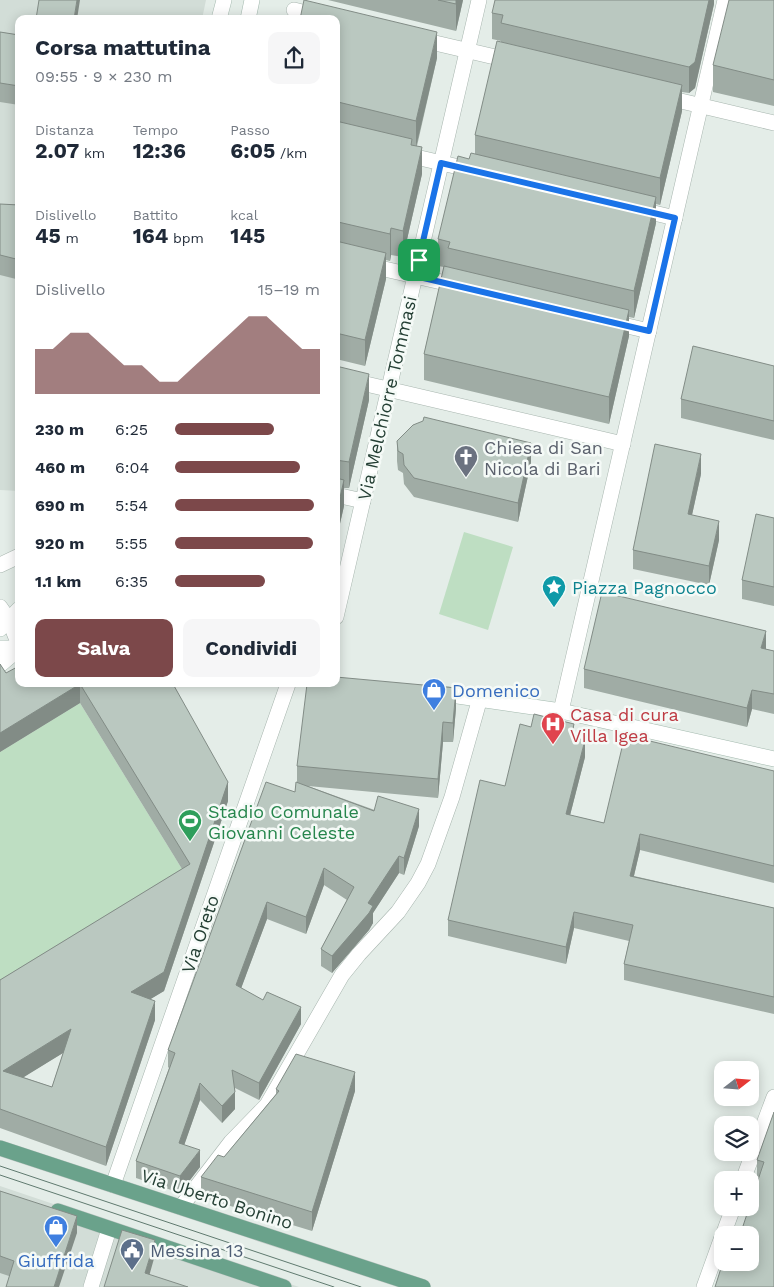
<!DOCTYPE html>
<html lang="it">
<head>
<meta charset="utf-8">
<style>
  body { margin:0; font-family:"Work Sans",sans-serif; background:#f6f6f7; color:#1f2937; height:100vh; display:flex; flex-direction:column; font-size:19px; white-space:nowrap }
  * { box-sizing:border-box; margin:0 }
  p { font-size:16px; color:#747a83 }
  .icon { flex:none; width:28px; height:28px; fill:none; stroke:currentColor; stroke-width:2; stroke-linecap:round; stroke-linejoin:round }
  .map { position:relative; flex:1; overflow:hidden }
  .details { position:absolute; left:15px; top:15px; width:325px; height:672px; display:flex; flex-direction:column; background:#fff; border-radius:10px; box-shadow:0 2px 12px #0003 }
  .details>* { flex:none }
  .needle { width:32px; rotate:73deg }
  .fabs { position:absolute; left:714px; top:1061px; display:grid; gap:10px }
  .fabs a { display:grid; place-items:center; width:45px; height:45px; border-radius:10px; background:#fff; box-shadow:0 2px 12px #0003; font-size:25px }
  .pin { position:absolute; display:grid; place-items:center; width:42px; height:42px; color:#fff; margin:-21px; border-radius:10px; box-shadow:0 2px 8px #0006 }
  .round { display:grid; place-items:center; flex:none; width:52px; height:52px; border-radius:10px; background:#f6f6f7 }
  .head { display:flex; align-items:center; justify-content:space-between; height:85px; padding:0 20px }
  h1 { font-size:22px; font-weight:700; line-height:38px }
  .stats { display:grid; grid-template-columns:repeat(3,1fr); gap:8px; height:85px; padding:5px 20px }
  .stats div { display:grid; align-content:center }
  .stats b { font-size:21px; font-weight:700 }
  .stats small { font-size:14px; font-weight:400 }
  .stats p { font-size:14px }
  .chart { height:140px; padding:10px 20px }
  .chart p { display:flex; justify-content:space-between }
  .chart svg { width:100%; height:90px; margin-top:5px; fill:#7c484a; opacity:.7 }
  .cta { display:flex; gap:10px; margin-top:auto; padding:10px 20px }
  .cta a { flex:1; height:58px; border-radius:10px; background:#7c484a; color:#fff; font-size:20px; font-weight:700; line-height:58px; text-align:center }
  .cta a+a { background:#f6f6f7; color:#1f2937 }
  ul { padding:0 20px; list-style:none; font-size:16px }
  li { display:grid; grid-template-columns:80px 60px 1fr; align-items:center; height:38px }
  li i { height:12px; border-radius:6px; background:#7c484a }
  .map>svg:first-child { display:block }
  .built { fill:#d2ddd7 }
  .green { fill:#bedec2 }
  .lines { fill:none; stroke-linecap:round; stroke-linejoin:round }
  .minor-casing { stroke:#a7b5ae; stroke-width:16 }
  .secondary-casing { stroke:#a3b9ae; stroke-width:16 }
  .primary-casing { stroke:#c2c9c6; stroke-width:16 }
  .minor { stroke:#fff; stroke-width:15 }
  .secondary { stroke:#fff; stroke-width:15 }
  .primary { stroke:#6aa28b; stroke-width:15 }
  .tram { stroke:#5f7a6f; stroke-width:1 }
  .wall { fill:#a0aca5; fill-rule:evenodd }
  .shaded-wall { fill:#828c86 }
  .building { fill:#bac8c0; stroke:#828c86; fill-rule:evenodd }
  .route-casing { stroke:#fff; stroke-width:10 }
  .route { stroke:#1a73e8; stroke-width:6 }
  .labels { text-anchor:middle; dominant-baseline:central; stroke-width:5; stroke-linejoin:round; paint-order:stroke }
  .street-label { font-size:18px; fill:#243f34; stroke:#f5faf7 }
  .worship-label { font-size:18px; fill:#5b616d; stroke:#f5faf7; text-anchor:start }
  .culture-label { font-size:18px; fill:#0d838f; stroke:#f5faf7; text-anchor:start }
  .shop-label { font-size:18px; fill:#366cbe; stroke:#f5faf7; text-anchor:start }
  .health-label { font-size:18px; fill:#be3a42; stroke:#f5faf7; text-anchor:start }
  .leisure-label { font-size:18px; fill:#27864d; stroke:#f5faf7; text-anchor:start }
  .service-label { font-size:18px; fill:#4e5e75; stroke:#f5faf7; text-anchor:start }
</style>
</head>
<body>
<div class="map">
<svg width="774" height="1287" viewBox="0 0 774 1287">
  <rect width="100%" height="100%" fill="#e4ede8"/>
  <g class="built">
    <path d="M0 0H206L202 19H19V491L0 490Z"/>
    <path d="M0 1186 299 1287H0Z"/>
  </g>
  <g class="green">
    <path d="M464 532 513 547 488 630 439 614Z"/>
    <path d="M80 703 190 882 0 999V752Z"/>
  </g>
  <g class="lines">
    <g class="minor-casing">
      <g id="minor">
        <path d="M294 10 330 19"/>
        <path d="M418 39 512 61"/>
        <path d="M664 97 774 123"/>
        <path d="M403 154 476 171"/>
        <path d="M637 209 675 218"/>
        <path d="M336 258 459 286"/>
        <path d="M610 322 649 331"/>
        <path d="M336 377 623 444"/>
        <path d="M336 495 363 501"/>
        <path d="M0 565 19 556"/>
        <path d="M0 607 9 620 19 645"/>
        <path d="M336 617 479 0"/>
        <path d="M561 711 725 0"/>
        <path d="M743 1180 774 1097"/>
        <path d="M113 1185 288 684"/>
        <path d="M181 1207 231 1142 267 1105 342 975 359 954 398 912 418 883 428 864 452 797 480 698"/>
        <path d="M723 1235 733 1208"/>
        <path d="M91 1287 109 1229"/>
        <path d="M704 1287 722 1237"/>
      </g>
    </g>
    <g class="secondary-casing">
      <g id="secondary">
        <path d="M219 19 224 0"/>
        <path d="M248 19 252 0"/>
        <path d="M0 629 19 609"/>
        <path d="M0 648H19"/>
        <path d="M0 665 19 649"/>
        <path d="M437 693 561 711 774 759"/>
      </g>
    </g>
    <g class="primary-casing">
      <g id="primary">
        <path d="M0 1148 423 1287"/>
        <path d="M58 1211 284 1287"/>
      </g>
    </g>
    <use href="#minor" class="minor"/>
    <use href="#secondary" class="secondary"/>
    <use href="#primary" class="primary"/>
    <g class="tram">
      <path d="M0 1166 361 1287"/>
      <path d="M0 1175 334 1287"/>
    </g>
  </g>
  <g class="wall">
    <path d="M328 0H463L456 31Z"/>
    <path d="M714 0V4L695 88 689 93 682 92V111L660 205 656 204V223L634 318 629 317V336L609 424 424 380V354L444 267 438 266V239L469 159 475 154V135L501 42V41L492 39V13Z"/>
    <path d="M774 0V106L713 92V65Z"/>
    <path d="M336 19 437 58 417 146 422 174 403 257 391 255 390 261 386 260V279L365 366 336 359Z"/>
    <path d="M0 32 19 35V105L0 102Z"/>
    <path d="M0 204 19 205V259L16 279 0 275Z"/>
    <path d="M336 366 369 400 349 488H344V506L336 541Z"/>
    <path d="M774 366V440L681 418V399Z"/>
    <path d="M397 441 531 462 518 522 414 497 404 484 403 473 398 470 397 461Z"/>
    <path d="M701 474 692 515 719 540 709 585 633 569V550Z"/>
    <path d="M774 518V606L742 599V580Z"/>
    <path d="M766 649 774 651V714L752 709 747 727 584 688V669Z"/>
    <path d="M0 664 6 673 173 684 228 801 164 991 150 999 155 1020 106 1166 0 1128V980L182 869 80 703 0 752ZM63 1053 52 1087 23 1077Z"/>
    <path d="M456 708 453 742H443L438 798 308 786 419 826 404 875 399 873 373 913V923L369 930 332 973 321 966V949L347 900 324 885 306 934 267 919 241 988 301 1024 259 1100 235 1088V1109L222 1123 200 1100 184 1145 200 1167 180 1193 136 1178V1161L169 1068 168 1067V1050L295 792 297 782V766Z"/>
    <path d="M574 737 585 757 570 815 604 823 774 771V883L640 850 634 876 774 908V1014L624 980V964L629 941 574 928 566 964 448 936V920L505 786Z"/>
    <path d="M276 1089 355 1091 312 1231 201 1197V1177L224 1157 276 1094Z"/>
    <path d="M774 1112 750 1262 759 1177 757 1176V1160Z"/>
    <path d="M0 1191 77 1233 9 1276 0 1273Z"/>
  </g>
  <g class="shaded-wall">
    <path d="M77 0H80L77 19H74Z"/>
    <path d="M456 0H463L456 31Z"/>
    <path d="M709 0H714V4L695 88 689 93V67Z"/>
    <path d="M437 32V58L416 147V121Z"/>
    <path d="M682 85V111L660 205V178Z"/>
    <path d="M338 102V129H336V103Z"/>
    <path d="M422 147V174L403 257V231Z"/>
    <path d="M656 197V223L634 318V291Z"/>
    <path d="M338 222V249H336V223Z"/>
    <path d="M391 228V255L390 261V234Z"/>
    <path d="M19 240V259L16 279V259Z"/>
    <path d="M386 253V279L365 366V340Z"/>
    <path d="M629 310V336L609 424V397Z"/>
    <path d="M369 374V400L349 488V462Z"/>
    <path d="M531 443V462L518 522V503Z"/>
    <path d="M701 454V474L688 533V514Z"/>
    <path d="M344 480V506L336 541V515Z"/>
    <path d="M719 521V540L709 585V566Z"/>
    <path d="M766 631V650L761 648Z"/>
    <path d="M80 684V703L0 752V733Z"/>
    <path d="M456 688V708L453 742V723Z"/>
    <path d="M752 690V709L747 727V708Z"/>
    <path d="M443 722V742L438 798V779Z"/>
    <path d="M574 724V741L571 737Z"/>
    <path d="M585 740V757L566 831V814Z"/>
    <path d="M228 782V801L164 991 131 1011V992Z"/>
    <path d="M419 809V826L404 875V858Z"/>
    <path d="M640 834V850L630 892V876Z"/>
    <path d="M399 856V873L373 913V923L369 930 332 973V956Z"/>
    <path d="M324 868V885L306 934V917Z"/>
    <path d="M267 902V919L236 1002V985Z"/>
    <path d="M574 912V928L566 964V947Z"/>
    <path d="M155 1001V1020L106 1166V1147Z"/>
    <path d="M301 1007V1024L259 1100V1083Z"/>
    <path d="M71 1029V1048L3 1090V1071Z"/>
    <path d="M355 1072V1091L312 1231V1212Z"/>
    <path d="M200 1083V1100L179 1160V1143Z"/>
    <path d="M235 1092V1109L222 1123V1106Z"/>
    <path d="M200 1150V1167L180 1193V1176Z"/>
    <path d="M77 1216V1233L59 1287H54Z"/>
    <path d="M155 1240V1255L146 1287 145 1273Z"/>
  </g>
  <g class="building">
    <path d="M39 0H77L74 19H36Z"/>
    <path d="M304 0 437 32 416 121 338 102 336 103V19H300Z"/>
    <path d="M438 0H456V4Z"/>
    <path d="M495 0H709L695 62 689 67 501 23 503 15 492 13Z"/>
    <path d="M729 0H774V80L713 65Z"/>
    <path d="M0 32 19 35V86L0 83Z"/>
    <path d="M497 41 682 85 660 178 475 135Z"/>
    <path d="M336 121 412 139 411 145 422 147 403 231 391 228 390 234 338 222 336 223Z"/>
    <path d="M471 153 656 197 634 291 448 248 450 242 438 239 458 156 469 159Z"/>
    <path d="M0 204 19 205V240L16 259 0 255Z"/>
    <path d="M336 241 386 253 365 340 336 333Z"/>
    <path d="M444 266 629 310 609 397 424 354Z"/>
    <path d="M693 346 774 366V421L681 399Z"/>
    <path d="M336 366 369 374 349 462 336 460Z"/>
    <path d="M424 417 531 443 518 503 414 478 404 465 403 454 398 451 397 441 413 425 423 421Z"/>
    <path d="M655 444 701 454 688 514 719 521 709 566 633 550Z"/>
    <path d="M336 478 344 480 336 515Z"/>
    <path d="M756 514 774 518V587L742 580Z"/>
    <path d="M602 592 766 631 761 648 774 651V694L752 690 747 708 584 669Z"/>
    <path d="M0 664 6 673 19 666V684H173L228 782 164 972 131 992 155 1001 106 1147 0 1109V980L190 864 80 684 0 733ZM71 1029 52 1087 3 1071Z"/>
    <path d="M336 677 456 688 453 723 443 722 438 779 297 766 307 684H336Z"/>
    <path d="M534 714 574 724 571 737 585 740 566 814 604 823 625 735 774 771V866L640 834 630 876 774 908V997L624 964 633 925 574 912 566 947 448 920 480 780 505 786 520 724 531 727Z"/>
    <path d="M266 782 295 792 296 782 374 811 378 796 419 809 404 858 399 856 368 903 373 906 369 913 332 956 321 949 354 887 324 868 306 917 267 902 236 985 263 1000 267 992 301 1007 259 1083 232 1070 235 1092 222 1106 200 1083 179 1143 200 1150 180 1176 136 1161 175 1053 168 1050Z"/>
    <path d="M296 1054 355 1072 312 1212 201 1177 218 1155 224 1157 279 1091 276 1089Z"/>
    <path d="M774 1112V1287H715L723 1262H750V1235H740L749 1208H750V1204L764 1162 757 1160Z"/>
    <path d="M0 1191 77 1216 54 1287H6L14 1261 0 1256Z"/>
    <path d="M122 1230 155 1240 145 1273 188 1287H104Z"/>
  </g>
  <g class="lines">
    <g class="route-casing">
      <path id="route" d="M441 163 675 218 649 331 415 276Z"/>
    </g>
    <use href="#route" class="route"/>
  </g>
  <defs>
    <g id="church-pin" transform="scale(1.25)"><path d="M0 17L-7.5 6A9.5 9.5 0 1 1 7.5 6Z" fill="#6b7280" stroke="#f5faf7"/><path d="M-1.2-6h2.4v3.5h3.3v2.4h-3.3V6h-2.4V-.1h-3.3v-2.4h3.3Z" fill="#fff"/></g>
    <g id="sight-pin" transform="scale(1.25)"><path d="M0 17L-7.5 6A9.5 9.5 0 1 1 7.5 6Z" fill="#0f9aa8" stroke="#f5faf7"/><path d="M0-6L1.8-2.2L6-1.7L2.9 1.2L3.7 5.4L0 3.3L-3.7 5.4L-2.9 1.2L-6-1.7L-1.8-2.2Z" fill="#fff"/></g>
    <g id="shop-pin" transform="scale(1.25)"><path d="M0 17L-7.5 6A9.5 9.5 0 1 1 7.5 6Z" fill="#3f7fe0" stroke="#f5faf7"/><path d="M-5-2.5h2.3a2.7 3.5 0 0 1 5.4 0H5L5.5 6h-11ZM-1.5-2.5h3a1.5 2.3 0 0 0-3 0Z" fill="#fff"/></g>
    <g id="hospital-pin" transform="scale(1.25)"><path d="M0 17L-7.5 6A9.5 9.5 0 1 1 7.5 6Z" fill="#e0444e" stroke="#f5faf7"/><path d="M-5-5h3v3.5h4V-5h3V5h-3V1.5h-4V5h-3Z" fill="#fff"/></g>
    <g id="stadium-pin" transform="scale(1.25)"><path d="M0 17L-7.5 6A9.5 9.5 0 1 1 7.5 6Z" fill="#2e9e5b" stroke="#f5faf7"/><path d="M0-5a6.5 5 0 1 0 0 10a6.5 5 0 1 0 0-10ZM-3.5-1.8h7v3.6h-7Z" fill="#fff"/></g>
    <g id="civic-pin" transform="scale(1.25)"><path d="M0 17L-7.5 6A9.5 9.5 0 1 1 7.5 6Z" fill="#5c6f8a" stroke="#f5faf7"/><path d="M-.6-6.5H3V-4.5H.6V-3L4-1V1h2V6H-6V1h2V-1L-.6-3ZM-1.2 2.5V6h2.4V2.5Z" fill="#fff"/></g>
  </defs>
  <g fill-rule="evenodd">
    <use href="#church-pin" x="466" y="457"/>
    <use href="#sight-pin" x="554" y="587"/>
    <use href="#shop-pin" x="434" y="690"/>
    <use href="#hospital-pin" x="553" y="724"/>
    <use href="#stadium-pin" x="190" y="821"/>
    <use href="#shop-pin" x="56" y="1227"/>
    <use href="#civic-pin" x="132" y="1250"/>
  </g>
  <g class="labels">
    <g class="street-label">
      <text transform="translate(387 398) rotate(-77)">Via Melchiorre Tommasi</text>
      <text transform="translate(200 934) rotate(-71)">Via Oreto</text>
      <text transform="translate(217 1199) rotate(18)">Via Uberto Bonino</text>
    </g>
    <g class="worship-label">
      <text x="484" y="447">Chiesa di San<tspan x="484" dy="21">Nicola di Bari</tspan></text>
    </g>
    <g class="culture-label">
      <text x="572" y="587">Piazza Pagnocco</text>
    </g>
    <g class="shop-label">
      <text x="452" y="690">Domenico</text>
      <text x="56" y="1260" text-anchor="middle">Giuffrida</text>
    </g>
    <g class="health-label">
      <text x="570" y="714">Casa di cura<tspan x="570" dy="21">Villa Igea</tspan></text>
    </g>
    <g class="leisure-label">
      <text x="208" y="811">Stadio Comunale<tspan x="208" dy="21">Giovanni Celeste</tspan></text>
    </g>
    <g class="service-label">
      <text x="150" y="1250">Messina 13</text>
    </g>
  </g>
</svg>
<div class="fabs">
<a><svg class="needle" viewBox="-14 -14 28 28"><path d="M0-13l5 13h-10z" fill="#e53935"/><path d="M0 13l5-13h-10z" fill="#747a83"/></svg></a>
<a><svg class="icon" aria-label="layers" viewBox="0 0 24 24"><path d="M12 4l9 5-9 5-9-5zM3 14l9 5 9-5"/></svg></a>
<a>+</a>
<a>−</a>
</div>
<div class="pin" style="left:419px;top:260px;background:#1e9e55"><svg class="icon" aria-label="arrive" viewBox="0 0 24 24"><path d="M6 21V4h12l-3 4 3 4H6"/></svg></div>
<section class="details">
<div class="head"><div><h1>Corsa mattutina</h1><p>09:55 · 9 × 230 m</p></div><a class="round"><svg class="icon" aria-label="share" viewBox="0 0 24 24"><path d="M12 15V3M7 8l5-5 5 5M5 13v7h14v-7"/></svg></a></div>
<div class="stats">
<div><p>Distanza</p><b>2.07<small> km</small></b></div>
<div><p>Tempo</p><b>12:36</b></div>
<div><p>Passo</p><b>6:05<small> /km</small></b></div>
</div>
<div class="stats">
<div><p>Dislivello</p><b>45<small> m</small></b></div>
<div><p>Battito</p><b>164<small> bpm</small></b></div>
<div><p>kcal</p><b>145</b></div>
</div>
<div class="chart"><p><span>Dislivello</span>15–19 m</p>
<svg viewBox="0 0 160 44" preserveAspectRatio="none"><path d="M0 44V22L10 22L20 14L30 14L40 22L50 30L60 30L70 38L80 38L90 30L100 22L110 14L120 6L130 6L140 14L150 22L160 22V44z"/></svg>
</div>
<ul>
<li><b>230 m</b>6:25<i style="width:68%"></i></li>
<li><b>460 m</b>6:04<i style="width:86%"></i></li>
<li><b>690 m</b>5:54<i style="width:96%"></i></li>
<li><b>920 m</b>5:55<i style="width:95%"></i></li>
<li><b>1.1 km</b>6:35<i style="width:62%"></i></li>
</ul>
<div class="cta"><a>Salva</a><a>Condividi</a></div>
</section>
</div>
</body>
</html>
